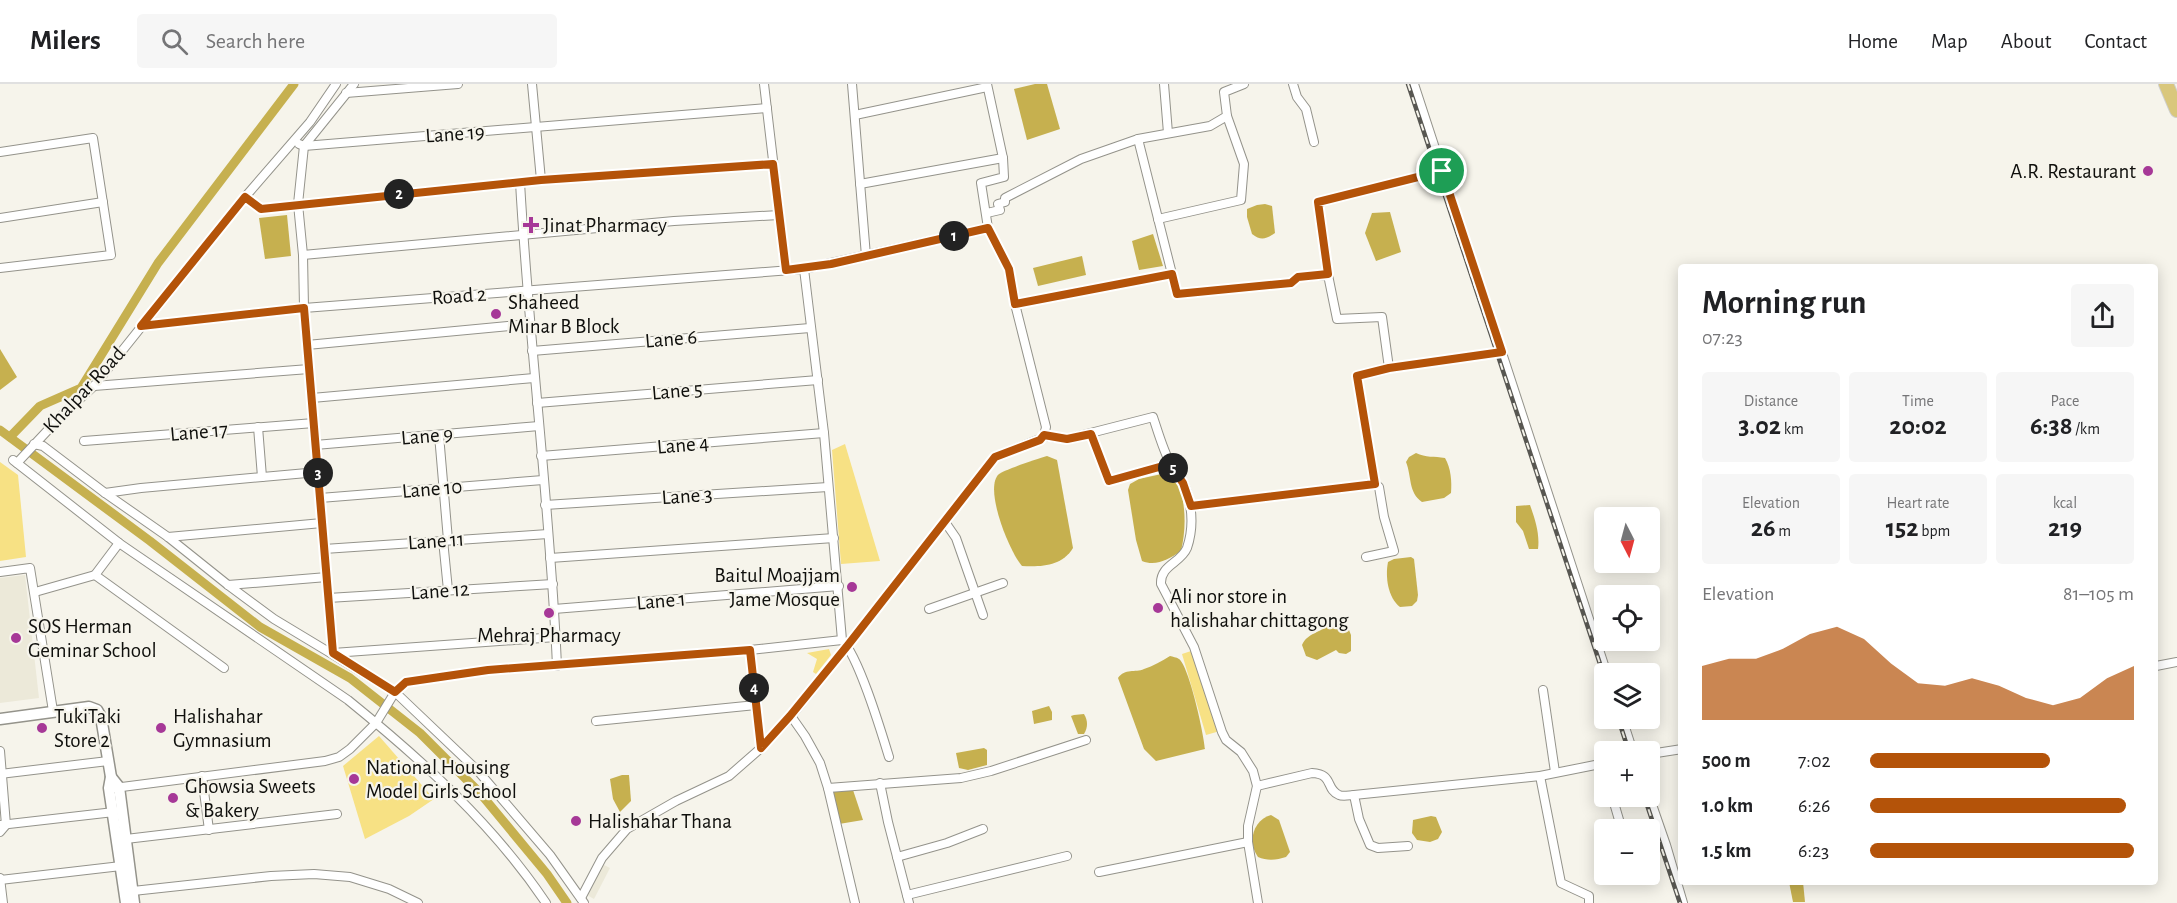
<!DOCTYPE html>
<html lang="en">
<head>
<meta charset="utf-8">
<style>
  body { margin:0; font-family:"Alegreya Sans",sans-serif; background:#f6f6f6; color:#202124; height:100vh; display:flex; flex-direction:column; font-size:22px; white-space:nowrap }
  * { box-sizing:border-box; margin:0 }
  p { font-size:20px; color:#757577 }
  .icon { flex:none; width:33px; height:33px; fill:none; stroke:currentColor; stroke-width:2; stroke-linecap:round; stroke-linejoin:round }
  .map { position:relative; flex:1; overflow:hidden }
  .sheet { position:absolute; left:1678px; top:180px; width:480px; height:621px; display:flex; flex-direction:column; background:#fff; border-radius:6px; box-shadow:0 3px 15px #0003 }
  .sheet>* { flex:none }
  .needle { width:39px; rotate:174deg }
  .fabs { position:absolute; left:1594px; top:423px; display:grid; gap:12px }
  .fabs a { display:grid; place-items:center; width:66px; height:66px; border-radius:6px; background:#fff; box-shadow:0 3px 15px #0003; font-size:30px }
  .pin { position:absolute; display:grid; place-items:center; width:51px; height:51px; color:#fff; margin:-26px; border:3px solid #fff; border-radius:50%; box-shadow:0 2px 6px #0007 }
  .km { position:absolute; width:30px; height:30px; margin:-15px; border-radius:50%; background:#222; color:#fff; font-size:16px; line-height:30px; text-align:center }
  .round { display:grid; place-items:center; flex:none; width:63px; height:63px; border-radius:6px; background:#f6f6f6 }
  .summary { display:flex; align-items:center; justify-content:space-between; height:102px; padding:0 24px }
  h1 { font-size:33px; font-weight:700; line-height:45px }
  .metrics { display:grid; grid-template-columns:repeat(3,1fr); gap:9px; height:102px; padding:6px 24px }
  .metrics div { display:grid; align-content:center; border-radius:6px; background:#f6f6f6; text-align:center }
  .metrics b { font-size:26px; font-weight:700 }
  .metrics small { font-size:16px; font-weight:400 }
  .metrics p { font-size:16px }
  .chart { height:168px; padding:12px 24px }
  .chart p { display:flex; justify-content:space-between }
  .chart svg { width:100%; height:108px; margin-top:6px; fill:#b45309; opacity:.7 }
  ul { padding:0 24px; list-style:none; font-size:20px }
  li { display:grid; grid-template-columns:96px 72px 1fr; align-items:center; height:45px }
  li i { height:15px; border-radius:8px; background:#b45309 }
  header { display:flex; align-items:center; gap:36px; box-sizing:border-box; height:84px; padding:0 30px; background:#fff; border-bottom:2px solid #e0e0e0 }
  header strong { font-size:28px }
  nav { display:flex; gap:33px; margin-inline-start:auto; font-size:21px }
  .search { width:420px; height:54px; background:#f6f6f6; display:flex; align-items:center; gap:15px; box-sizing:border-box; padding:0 21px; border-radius:6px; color:#757577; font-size:22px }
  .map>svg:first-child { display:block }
  .built { fill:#ece9d9 }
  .green { fill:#f7e184 }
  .water { fill:#c6b04f }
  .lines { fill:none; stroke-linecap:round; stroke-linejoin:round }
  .canal { stroke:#c6b04f; stroke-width:9 }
  .street-casing { stroke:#94938b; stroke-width:10 }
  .secondary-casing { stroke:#94938b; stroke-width:13 }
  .highway-casing { stroke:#cfcfce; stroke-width:16 }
  .street { stroke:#fff; stroke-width:8 }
  .secondary { stroke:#fff; stroke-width:10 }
  .highway { stroke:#d9c77c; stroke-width:14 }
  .rail-casing { stroke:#585752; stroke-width:4.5 }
  .rail { stroke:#f6f4eb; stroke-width:2; stroke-dasharray:7; stroke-linecap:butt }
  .route-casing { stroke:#fff; stroke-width:12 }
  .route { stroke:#b45309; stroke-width:8 }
  .poi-dot { fill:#a63897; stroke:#f6f4eb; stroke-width:2 }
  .labels { text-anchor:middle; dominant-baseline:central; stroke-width:4.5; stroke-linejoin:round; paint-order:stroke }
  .street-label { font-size:21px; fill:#0f0f0c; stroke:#f6f4eb }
  .poi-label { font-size:21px; fill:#0f0f0c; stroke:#f6f4eb; text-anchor:start }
</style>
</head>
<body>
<header>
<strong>Milers</strong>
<div class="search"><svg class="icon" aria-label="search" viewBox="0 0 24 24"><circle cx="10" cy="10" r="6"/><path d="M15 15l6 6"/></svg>Search here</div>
<nav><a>Home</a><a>Map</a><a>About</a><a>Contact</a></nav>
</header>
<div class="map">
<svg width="2177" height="819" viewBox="0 0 2177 819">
  <rect width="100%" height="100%" fill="#f6f4eb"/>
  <g class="built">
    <path d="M25 491 39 614 0 619V494Z"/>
    <path d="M602 780 610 784 594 815 587 811Z"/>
  </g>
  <g class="green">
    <path d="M845 360 880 477 841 480 832 366Z"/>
    <path d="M0 378 18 391 26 473 0 477Z"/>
    <path d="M829 565 831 571 816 590 813 588 817 575 807 569Z"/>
    <path d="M1194 566 1220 647 1206 651 1182 570Z"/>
    <path d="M379 652 434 715 409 732 365 755 343 682Z"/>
  </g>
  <g class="water">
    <path d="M1035 0H1047L1060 45 1027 56 1014 5Z"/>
    <path d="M1265 120 1272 122 1275 149C1266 155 1261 157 1252 150L1247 133V125L1257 121Z"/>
    <path d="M1390 128 1401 168 1376 177 1365 149 1372 129Z"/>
    <path d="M287 131 291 172 265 175 259 134Z"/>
    <path d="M1153 150 1163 182 1139 186 1132 157Z"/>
    <path d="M1082 172 1086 191 1038 202 1033 184Z"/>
    <path d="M0 265 17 293 0 306Z"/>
    <path d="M1416 369C1426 374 1434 372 1445 374 1451 384 1452 398 1451 409L1444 414 1422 418C1408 408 1412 393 1406 378L1409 373Z"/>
    <path d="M1047 372 1057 376 1073 464C1062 482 1042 483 1022 482 1010 469 983 404 999 390 1006 385 1037 375 1047 372Z"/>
    <path d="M1166 389 1174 390C1186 413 1187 442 1181 467 1169 475 1156 483 1142 477L1136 456 1128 406 1130 400 1139 395Z"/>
    <path d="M1530 421C1535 435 1540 450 1538 465H1529L1523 447 1516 438V422Z"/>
    <path d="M1411 473 1414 475 1418 511 1417 517 1412 522 1400 523C1388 514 1385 493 1388 478L1394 475Z"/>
    <path d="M1335 538 1347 541 1351 551V567L1346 570 1339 569 1336 566 1317 576 1306 572 1302 561C1308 548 1320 550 1328 540Z"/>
    <path d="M1170 572C1173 573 1176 573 1179 575 1189 582 1204 650 1205 665L1156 677 1144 665 1118 594C1125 584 1135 589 1144 585 1153 582 1162 577 1170 572Z"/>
    <path d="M1049 622 1052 628V636L1034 640 1032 627Z"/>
    <path d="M1074 631 1084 630C1088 637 1088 643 1084 650H1078L1071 632Z"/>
    <path d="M984 664 987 666V681L968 686 959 684 956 669Z"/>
    <path d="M622 691H629L631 717 620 728 613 715 610 695Z"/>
    <path d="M853 706 863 736 839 740 833 707Z"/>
    <path d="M1271 731 1279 736 1290 768 1286 773C1277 776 1267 777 1258 773 1247 758 1253 736 1271 731Z"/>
    <path d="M1431 732 1436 733 1442 748 1438 755 1430 758 1417 756 1412 749 1413 736Z"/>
    <path d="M1789 798H1803L1805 818H1793Z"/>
  </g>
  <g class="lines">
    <g class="canal">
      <path d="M0 346 150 457 260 543 350 594 420 649 480 709 547 790 567 819"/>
      <path d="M10 353 40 322 81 304 158 179 294 0"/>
    </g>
    <g class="street-casing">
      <g id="street">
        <path d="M532 0 541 96"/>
        <path d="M764 0 786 186"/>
        <path d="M852 0 866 172"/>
        <path d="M1164 0 1168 49"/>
        <path d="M1293 0 1297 13 1306 25 1314 58"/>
        <path d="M1414 0 1607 590"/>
        <path d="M346 9 458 0"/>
        <path d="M855 31 987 3"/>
        <path d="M299 60 304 62 767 24"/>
        <path d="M304 62 298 120 303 171 304 224 333 569 556 553"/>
        <path d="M304 62 354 0"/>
        <path d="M0 68 93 54 111 171 0 184"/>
        <path d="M520 98C529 260 550 420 557 582"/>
        <path d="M860 100 1003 74"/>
        <path d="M245 113 261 125 541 96 773 80"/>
        <path d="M987 129 1000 126 998 120 1005 118V114L1081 75 1138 55"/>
        <path d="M0 134 103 118"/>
        <path d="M1158 135 1241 116 1244 80 1227 32"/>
        <path d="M303 171 674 137 779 131"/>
        <path d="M804 185 824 349 842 556"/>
        <path d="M1172 190 1177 210 1291 199 1298 193 1328 191 1337 235 1382 233 1389 284"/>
        <path d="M1328 191 1318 118 1442 87"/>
        <path d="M1015 220 1172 190 1138 55 1210 42 1227 32 1224 8 1244 0"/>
        <path d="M141 242 304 224 804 185 988 144"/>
        <path d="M307 261 530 240"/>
        <path d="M532 267 810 244"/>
        <path d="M94 302 309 285"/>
        <path d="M312 314 534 294"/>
        <path d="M537 319 818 296"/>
        <path d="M258 343 262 393"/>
        <path d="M1091 350 1109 397 1170 380"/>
        <path d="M439 351 448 456"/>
        <path d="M1044 352 1067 355 1153 333C1158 348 1163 366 1171 381 1175 387 1181 393 1184 400 1192 420 1194 443 1187 464 1181 479 1160 481 1161 500L1194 563 1222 648 1226 656 1241 668 1253 687 1257 702 1248 742V758L1258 819"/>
        <path d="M84 357 314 339"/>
        <path d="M34 360 43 362 105 409 168 453 228 501 274 535 395 608 478 687 550 771 584 819"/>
        <path d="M315 361 539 342"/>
        <path d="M541 372 824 349"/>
        <path d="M13 376 119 459 348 616C422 676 493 740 546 819"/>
        <path d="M17 379 64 329 94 302 245 113 310 38 336 0"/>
        <path d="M105 409 141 404 318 388"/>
        <path d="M320 414 543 396"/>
        <path d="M545 421 828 403"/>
        <path d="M1191 422 1375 400 1357 292 1389 284 1502 268"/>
        <path d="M945 438 956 454 983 531"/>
        <path d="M168 453 322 439"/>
        <path d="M443 456 448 506"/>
        <path d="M119 459 95 491 224 584"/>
        <path d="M324 465 548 450"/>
        <path d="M1366 473 1394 467 1384 433 1379 403 1375 400"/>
        <path d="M550 474 834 454"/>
        <path d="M0 488 30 484 53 627"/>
        <path d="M228 501 327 493"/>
        <path d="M35 508 95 491"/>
        <path d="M328 514 553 500"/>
        <path d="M554 525 839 502"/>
        <path d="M929 525 1003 499"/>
        <path d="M750 566 761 664"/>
        <path d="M2156 582 2177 578"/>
        <path d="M1543 606 1555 688"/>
        <path d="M791 632 805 652 820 679 828 704 855 819"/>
        <path d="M1622 634 1633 668"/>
        <path d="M596 637 756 621"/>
        <path d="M0 667 6 741 0 748"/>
        <path d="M1650 670 1682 665"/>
        <path d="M1602 680 1605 689"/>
        <path d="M0 690 108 677"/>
        <path d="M202 692 209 746"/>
        <path d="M1540 692 1561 799 1589 812V819"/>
        <path d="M880 699 888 738 909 819"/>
        <path d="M1257 702 1312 689C1334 690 1325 705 1339 711 1343 713 1350 711 1354 711L1540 692 1605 679"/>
        <path d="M114 704 325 677 339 673 350 665 376 639 395 608 407 598 488 586 750 566 842 556C859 573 881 647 889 673"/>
        <path d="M828 704 961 694 991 687 1086 656"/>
        <path d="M1354 711 1359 735 1370 761 1378 764 1408 762"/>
        <path d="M1612 712 1622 746"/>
        <path d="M1649 712 1666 761 1683 819"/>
        <path d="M0 741 114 728"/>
        <path d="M126 755 337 730"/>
        <path d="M897 773 947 759 983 745"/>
        <path d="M1099 788 1248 758"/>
        <path d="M0 794 3 819"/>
        <path d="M0 796 121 782"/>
        <path d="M133 807 271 792 314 790 350 793 389 805 418 819"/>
        <path d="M907 811 1067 772"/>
        <path d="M581 814 602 774 627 745 676 717 729 692 761 664 791 632 848 561 995 373 1040 355 1044 352 1046 343 1015 220 1009 185 988 144 981 99 1004 93 1003 74 987 0"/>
      </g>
    </g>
    <g class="secondary-casing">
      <g id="secondary">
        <path d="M0 635 89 623 97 626 101 633 111 693 109 704 126 819"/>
        <path d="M111 693 119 703 134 819"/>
      </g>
    </g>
    <g class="highway-casing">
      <path id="highway" d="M2166 0 2177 26"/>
    </g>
    <use href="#street" class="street"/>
    <use href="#secondary" class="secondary"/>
    <use href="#highway" class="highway"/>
    <g class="rail-casing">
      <g id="rail">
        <path d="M1408 0 1605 595"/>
        <path d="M1618 634 1629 668"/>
        <path d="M1644 712 1680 819"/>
      </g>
    </g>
    <use href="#rail" class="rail"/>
  </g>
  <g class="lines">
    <g class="route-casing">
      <path id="route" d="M773 80 786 186 831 180 988 144 1009 185 1015 220 1172 190 1177 210 1291 199 1298 193 1328 190 1318 118 1442 87 1502 268 1389 284 1357 292 1375 400 1191 422 1183 399 1170 380 1109 397 1091 350 1067 355 1044 351 1040 356 995 373 848 561 790 632 761 664 750 566 488 586 406 598 395 608 333 569 304 224 141 242 245 113 261 125 541 96Z"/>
    </g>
    <use href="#route" class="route"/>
  </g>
  <g class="poi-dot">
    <circle cx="2148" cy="87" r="6"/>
    <path d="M528 132h6v6h6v6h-6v6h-6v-6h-6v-6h6z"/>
    <circle cx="496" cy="230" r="6"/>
    <circle cx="852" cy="503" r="6"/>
    <circle cx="1158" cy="524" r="6"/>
    <circle cx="549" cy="529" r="6"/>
    <circle cx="16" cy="554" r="6"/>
    <circle cx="42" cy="644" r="6"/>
    <circle cx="161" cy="644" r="6"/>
    <circle cx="354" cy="695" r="6"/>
    <circle cx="173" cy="714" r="6"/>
    <circle cx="576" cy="737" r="6"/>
  </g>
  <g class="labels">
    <g class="street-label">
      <text transform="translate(455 50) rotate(-4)">Lane 19</text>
      <text transform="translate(459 212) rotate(-4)">Road 2</text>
      <text transform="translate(671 255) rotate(-5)">Lane 6</text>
      <text transform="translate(84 306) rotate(-47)">Khalpar Road</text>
      <text transform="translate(677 307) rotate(-5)">Lane 5</text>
      <text transform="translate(199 348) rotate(-5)">Lane 17</text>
      <text transform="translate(427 352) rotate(-5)">Lane 9</text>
      <text transform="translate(683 361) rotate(-5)">Lane 4</text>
      <text transform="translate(432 405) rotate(-5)">Lane 10</text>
      <text transform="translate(687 412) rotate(-4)">Lane 3</text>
      <text transform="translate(436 457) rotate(-4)">Lane 11</text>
      <text transform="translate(440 507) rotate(-4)">Lane 12</text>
      <text transform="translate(661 517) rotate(-5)">Lane 1</text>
    </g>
    <g class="poi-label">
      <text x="2136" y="87" text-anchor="end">A.R. Restaurant</text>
      <text x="543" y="141">Jinat Pharmacy</text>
      <text x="508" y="218">Shaheed<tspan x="508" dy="24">Minar B Block</tspan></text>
      <text x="840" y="491" text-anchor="end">Baitul Moajjam<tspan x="840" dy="24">Jame Mosque</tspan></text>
      <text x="1170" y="512">Ali nor store in<tspan x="1170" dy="24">halishahar chittagong</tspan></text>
      <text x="28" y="542">SOS Herman<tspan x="28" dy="24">Geminar School</tspan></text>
      <text x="549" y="551" text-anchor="middle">Mehraj Pharmacy</text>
      <text x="54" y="632">TukiTaki<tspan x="54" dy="24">Store 2</tspan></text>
      <text x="173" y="632">Halishahar<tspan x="173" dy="24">Gymnasium</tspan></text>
      <text x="366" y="683">National Housing<tspan x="366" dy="24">Model Girls School</tspan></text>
      <text x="185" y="702">Ghowsia Sweets<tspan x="185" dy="24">&amp; Bakery</tspan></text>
      <text x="588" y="737">Halishahar Thana</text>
    </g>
  </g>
</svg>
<div class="fabs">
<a><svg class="needle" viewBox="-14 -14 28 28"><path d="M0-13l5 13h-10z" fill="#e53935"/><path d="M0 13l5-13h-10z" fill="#757577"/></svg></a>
<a><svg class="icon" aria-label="locate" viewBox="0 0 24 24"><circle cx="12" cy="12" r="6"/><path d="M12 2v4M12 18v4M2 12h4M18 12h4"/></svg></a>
<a><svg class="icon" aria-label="layers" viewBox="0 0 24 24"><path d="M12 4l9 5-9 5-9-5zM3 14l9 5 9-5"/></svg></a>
<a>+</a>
<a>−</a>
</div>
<div class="pin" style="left:1442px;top:87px;background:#1e9e55"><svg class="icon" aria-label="arrive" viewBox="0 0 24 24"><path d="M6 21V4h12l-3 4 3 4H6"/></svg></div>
<b class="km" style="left:954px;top:152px">1</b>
<b class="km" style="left:399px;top:110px">2</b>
<b class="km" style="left:318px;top:389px">3</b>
<b class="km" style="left:754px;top:604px">4</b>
<b class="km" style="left:1173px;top:384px">5</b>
<section class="sheet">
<div class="summary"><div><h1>Morning run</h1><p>07:23</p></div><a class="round"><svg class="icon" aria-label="share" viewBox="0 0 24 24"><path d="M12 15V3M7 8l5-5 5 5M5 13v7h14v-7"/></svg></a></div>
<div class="metrics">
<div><p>Distance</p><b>3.02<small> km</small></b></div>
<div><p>Time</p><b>20:02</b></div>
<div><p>Pace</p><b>6:38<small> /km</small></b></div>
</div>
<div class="metrics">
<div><p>Elevation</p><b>26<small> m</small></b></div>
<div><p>Heart rate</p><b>152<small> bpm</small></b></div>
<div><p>kcal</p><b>219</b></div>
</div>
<div class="chart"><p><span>Elevation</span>81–105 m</p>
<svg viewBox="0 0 160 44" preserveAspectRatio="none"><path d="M0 44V22L10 19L20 19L30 15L40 9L50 6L60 11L70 21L80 29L90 30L100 27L110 30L120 35L130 38L140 35L150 27L160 22V44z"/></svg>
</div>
<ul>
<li><b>500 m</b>7:02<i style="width:68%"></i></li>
<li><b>1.0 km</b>6:26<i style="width:97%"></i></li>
<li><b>1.5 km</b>6:23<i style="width:100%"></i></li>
</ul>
</section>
</div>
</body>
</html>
